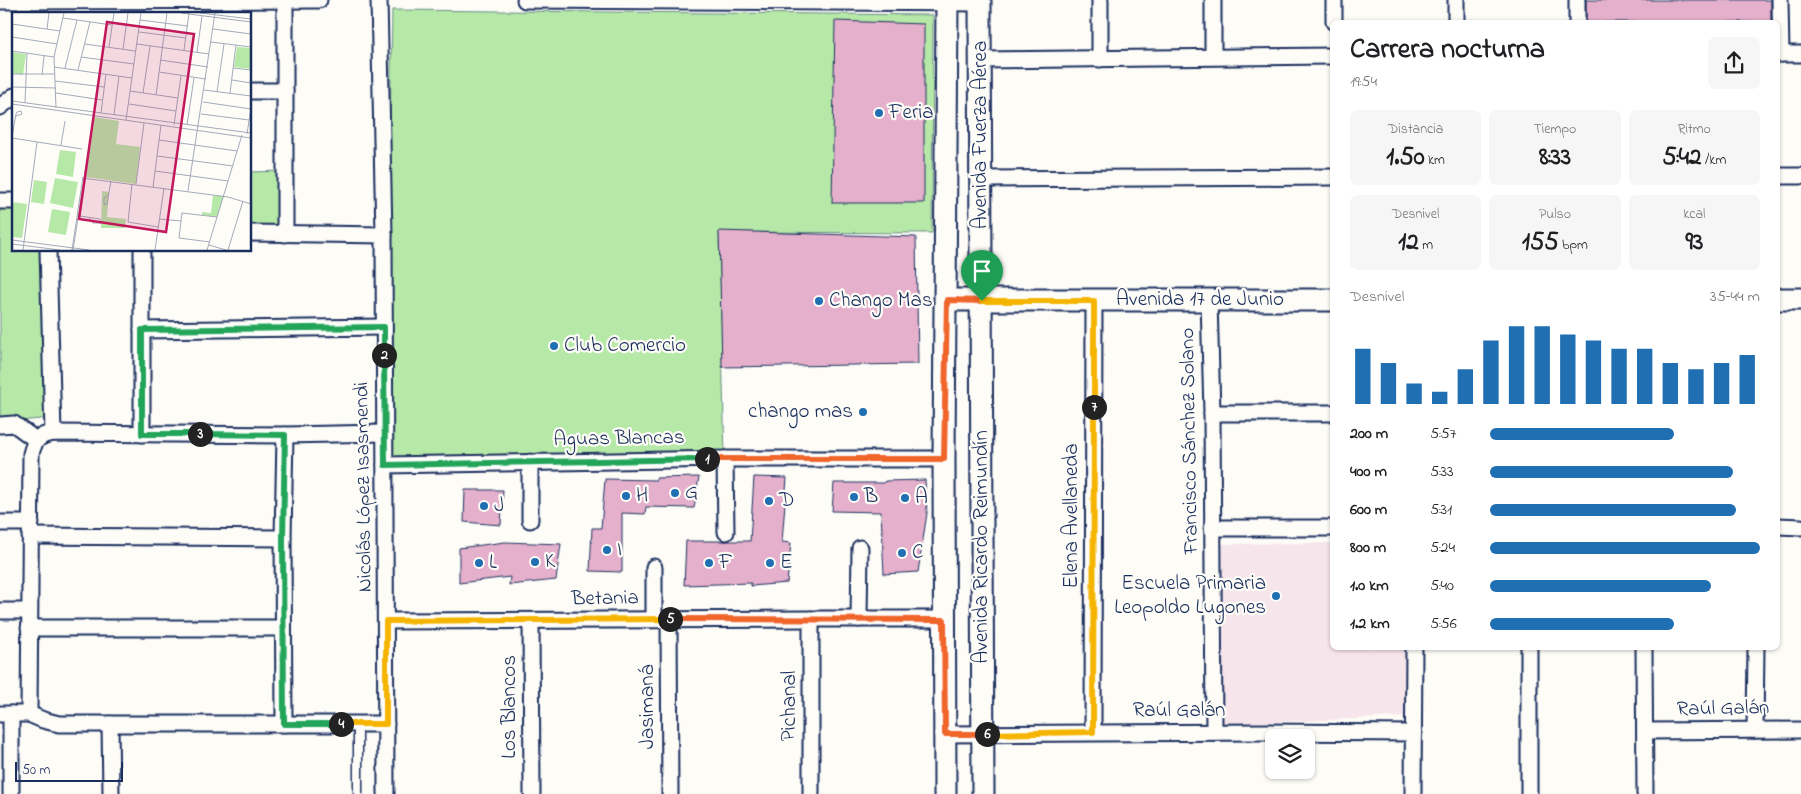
<!DOCTYPE html>
<html lang="es">
<head>
<meta charset="utf-8">
<style>
  body { margin:0; font-family:"Indie Flower",sans-serif; background:#f6f6f6; color:#202124; height:100vh; display:flex; flex-direction:column; font-size:19px; white-space:nowrap }
  * { box-sizing:border-box; margin:0 }
  p { font-size:16px; color:#757577 }
  .icon { flex:none; width:28px; height:28px; fill:none; stroke:currentColor; stroke-width:2; stroke-linecap:round; stroke-linejoin:round }
  .map { position:relative; flex:1; overflow:hidden }
  .panel { position:absolute; left:1330px; top:20px; width:450px; height:630px; display:flex; flex-direction:column; background:#fff; border-radius:8px; box-shadow:0 1px 4px #0004 }
  .panel>* { flex:none }
  .buttons { position:absolute; left:1265px; top:729px; display:grid; gap:10px }
  .buttons a { display:grid; place-items:center; width:50px; height:50px; border-radius:8px; background:#fff; box-shadow:0 1px 4px #0004; font-size:25px }
  .scale { position:absolute; left:15px; bottom:12px; width:108px; box-sizing:border-box; padding-left:5px; border:2px solid #1b2f5e; border-top:0; font-size:14px; line-height:18px; white-space:nowrap; color:#1b2f5e; -webkit-text-stroke:4px #fdfcf7; paint-order:stroke }
  .pin { position:absolute; display:grid; place-items:center; width:42px; height:42px; color:#fff; margin:-51px -21px; border-radius:50% 50% 50% 0; rotate:-45deg; box-shadow:0 0 5px #0007 }
  .pin .icon { rotate:45deg }
  .km { position:absolute; width:25px; height:25px; margin:-12px; border-radius:50%; background:#222; color:#fff; font-size:14px; line-height:25px; text-align:center }
  .round { display:grid; place-items:center; flex:none; width:52px; height:52px; border-radius:8px; background:#f6f6f6 }
  .headline { display:flex; align-items:center; justify-content:space-between; height:85px; padding:0 20px }
  h1 { font-size:28px; font-weight:700; line-height:38px }
  .stats { display:grid; grid-template-columns:repeat(3,1fr); gap:8px; height:85px; padding:5px 20px }
  .stats div { display:grid; align-content:center; border-radius:8px; background:#f6f6f6; text-align:center }
  .stats b { font-size:25px; font-weight:700 }
  .stats small { font-size:14px; font-weight:400 }
  .stats p { font-size:14px }
  .chart { height:140px; padding:10px 20px }
  .chart p { display:flex; justify-content:space-between }
  .chart svg { width:100%; height:90px; margin-top:5px; stroke:#1f6fb2; stroke-width:6 }
  ul { padding:0 20px; list-style:none; font-size:16px }
  li { display:grid; grid-template-columns:80px 60px 1fr; align-items:center; height:38px }
  li i { height:12px; border-radius:6px; background:#1f6fb2 }
  .map>svg:first-child { display:block }
  .built { fill:#f6e5ea }
  .green { fill:#b6e8a8; stroke:#688c83 }
  .building { fill:#e5b0cb; stroke:#1b2f5e }
  .lines { fill:none; stroke-linecap:round; stroke-linejoin:round }
  .lane-casing { stroke:#1b2f5e; stroke-width:11 }
  .street-casing { stroke:#1b2f5e; stroke-width:19 }
  .secondary-casing { stroke:#1b2f5e; stroke-width:25 }
  .lane { stroke:#fdfcf7; stroke-width:8 }
  .street { stroke:#fdfcf7; stroke-width:15 }
  .secondary { stroke:#fdfcf7; stroke-width:21 }
  .split-1-casing { stroke:#fff; stroke-width:10 }
  .split-2-casing { stroke:#fff; stroke-width:10 }
  .split-3-casing { stroke:#fff; stroke-width:10 }
  .split-4-casing { stroke:#fff; stroke-width:10 }
  .split-5-casing { stroke:#fff; stroke-width:10 }
  .split-6-casing { stroke:#fff; stroke-width:10 }
  .split-7-casing { stroke:#fff; stroke-width:10 }
  .split-8-casing { stroke:#fff; stroke-width:10 }
  .split-1 { stroke:#f0652b; stroke-width:6 }
  .split-2 { stroke:#22a559; stroke-width:6 }
  .split-3 { stroke:#22a559; stroke-width:6 }
  .split-4 { stroke:#22a559; stroke-width:6 }
  .split-5 { stroke:#f5b400; stroke-width:6 }
  .split-6 { stroke:#f0652b; stroke-width:6 }
  .split-7 { stroke:#f5b400; stroke-width:6 }
  .split-8 { stroke:#f5b400; stroke-width:6 }
  .poi-dot { fill:#1f6fb2; stroke:#fdfcf7; stroke-width:2 }
  .labels { text-anchor:middle; dominant-baseline:central; stroke-width:4.5; stroke-linejoin:round; paint-order:stroke }
  .poi-label { font-size:21px; fill:#1b2f5e; stroke:#fdfcf7; text-anchor:start }
  .street-label { font-size:21px; fill:#1b2f5e; stroke:#fdfcf7 }
  .inset-road { fill:none; stroke:#a3aaba; stroke-width:1 }
  .view { fill:#c2185b; fill-opacity:0.15; stroke:#c2185b; stroke-width:2.5 }
  .inset-edge { fill:none; stroke:#1b2f5e; stroke-width:2.5 }
</style>
</head>
<body>
<div class="map">
<svg width="1801" height="794" viewBox="0 0 1801 794">
  <rect width="100%" height="100%" fill="#fdfcf7"/>
  <filter id="ink" filterUnits="userSpaceOnUse"><feTurbulence type="fractalNoise" baseFrequency=".02" numOctaves="2"/><feDisplacementMap in="SourceGraphic" scale="10" xChannelSelector="R" yChannelSelector="G"/><feConvolveMatrix kernelMatrix="1 2 1 2 8 2 1 2 1" color-interpolation-filters="sRGB"/></filter>
  <g filter="url(#ink)">
    <path class="built" d="M1332 543V648H1405V717L1220 724 1221 544Z"/>
    <g class="green">
      <path d="M392 10 933 15 932 233 719 232 725 459 385 465Z"/>
      <path d="M285 171 282 234 250 235V172Z"/>
      <path d="M14 203V250H55L60 417 0 423V204Z"/>
    </g>
    <g class="building">
      <rect x="1586" y="0" width="185" height="22"/>
      <path d="M835 21 924 24V203H832Z"/>
      <path d="M719 231 916 237 918 364 722 367Z"/>
      <path d="M699 477 694 508 646 507 645 514 622 513V572L590 571 592 528H601L605 479 656 480V478Z"/>
      <path d="M754 477 787 478 782 542 791 543 787 583 751 586V583L684 585 686 541H750Z"/>
      <path d="M925 480 927 513 918 572 884 574 881 512 832 511 834 483H884L885 481Z"/>
      <path d="M465 490H503L501 525 464 522Z"/>
      <path d="M505 542 561 544 556 580 509 585 510 577 459 583V548Z"/>
    </g>
    <g class="lines">
      <g class="lane-casing">
        <path id="lane" d="M358 724V794"/>
      </g>
      <g class="street-casing">
        <g id="street">
          <path d="M379 0 384 235 386 794"/>
          <path d="M525 0 980 3"/>
          <path d="M1100 0V59"/>
          <path d="M1213 0V56"/>
          <path d="M1456 0V22"/>
          <path d="M1577 0V22"/>
          <path d="M1780 0 1781 54"/>
          <path d="M0 1 319 0"/>
          <path d="M1334 22V0"/>
          <path d="M1778 54H1801"/>
          <path d="M980 60 1332 56"/>
          <path d="M250 91H285"/>
          <path d="M0 107 14 96"/>
          <path d="M1778 176H1801"/>
          <path d="M981 179 1332 177"/>
          <path d="M0 201H14"/>
          <path d="M250 233 384 235"/>
          <path d="M285 234V1"/>
          <path d="M48 250 53 433"/>
          <path d="M142 250V434"/>
          <path d="M1209 300 1212 413 1214 732"/>
          <path d="M142 330 384 327"/>
          <path d="M1212 413H1332"/>
          <path d="M0 425 14 424 36 440"/>
          <path d="M725 459 726 532"/>
          <path d="M385 465 725 459H944"/>
          <path d="M530 520V462"/>
          <path d="M0 523H31"/>
          <path d="M1778 526 1801 527"/>
          <path d="M1212 528H1332"/>
          <path d="M30 536 283 538"/>
          <path d="M654 567V619"/>
          <path d="M0 611H29"/>
          <path d="M669 619 670 794"/>
          <path d="M859 619 860 548"/>
          <path d="M386 621 811 619H944"/>
          <path d="M531 621 532 794"/>
          <path d="M29 628H283"/>
          <path d="M1529 648V794"/>
          <path d="M1644 648 1645 794"/>
          <path d="M0 714H29L43 720 59 724H386"/>
          <path d="M29 714 31 454C34 441 39 435 53 433L285 435 384 433"/>
          <path d="M110 724 111 794"/>
          <path d="M284 724 283 538 285 435"/>
          <path d="M1755 730 1756 648"/>
          <path d="M1645 731 1801 730"/>
          <path d="M1093 732 1094 301"/>
          <path d="M945 734 1265 732 1414 733"/>
          <path d="M11 794V714"/>
          <path d="M811 794V619"/>
          <path d="M1413 794 1414 648"/>
        </g>
      </g>
      <g class="secondary-casing">
        <g id="secondary">
          <path d="M980 0 983 794"/>
          <path d="M1778 299H1801"/>
          <path d="M947 300H1332"/>
          <path d="M945 794 944 459 947 0"/>
        </g>
      </g>
      <use href="#lane" class="lane"/>
      <use href="#street" class="street"/>
      <use href="#secondary" class="secondary"/>
    </g>
  </g>
  <g class="lines" filter="url(#ink)">
    <g class="split-1-casing">
      <path id="split-1" d="M707 459H944L947 300 982 301"/>
    </g>
    <g class="split-2-casing">
      <path id="split-2" d="M384 355 385 465 707 459"/>
    </g>
    <g class="split-3-casing">
      <path id="split-3" d="M200 434H142V330L384 327V355"/>
    </g>
    <g class="split-4-casing">
      <path id="split-4" d="M200 434 285 435 283 538 284 724H341"/>
    </g>
    <g class="split-5-casing">
      <path id="split-5" d="M341 724H386V621L670 619"/>
    </g>
    <g class="split-6-casing">
      <path id="split-6" d="M670 619 944 620 945 734H987"/>
    </g>
    <g class="split-7-casing">
      <path id="split-7" d="M987 734 1093 732 1094 407"/>
    </g>
    <g class="split-8-casing">
      <path id="split-8" d="M982 301H1094V407"/>
    </g>
    <use href="#split-1" class="split-1"/>
    <use href="#split-2" class="split-2"/>
    <use href="#split-3" class="split-3"/>
    <use href="#split-4" class="split-4"/>
    <use href="#split-5" class="split-5"/>
    <use href="#split-6" class="split-6"/>
    <use href="#split-7" class="split-7"/>
    <use href="#split-8" class="split-8"/>
  </g>
  <g class="poi-dot">
    <circle cx="879" cy="113" r="5"/>
    <circle cx="819" cy="301" r="5"/>
    <circle cx="554" cy="346" r="5"/>
    <circle cx="863" cy="412" r="5"/>
    <circle cx="675" cy="493" r="5"/>
    <circle cx="626" cy="496" r="5"/>
    <circle cx="854" cy="497" r="5"/>
    <circle cx="905" cy="498" r="5"/>
    <circle cx="769" cy="501" r="5"/>
    <circle cx="484" cy="506" r="5"/>
    <circle cx="607" cy="550" r="5"/>
    <circle cx="902" cy="553" r="5"/>
    <circle cx="535" cy="562" r="5"/>
    <circle cx="479" cy="563" r="5"/>
    <circle cx="709" cy="563" r="5"/>
    <circle cx="770" cy="563" r="5"/>
    <circle cx="1276" cy="596" r="5"/>
  </g>
  <g class="labels">
    <g class="poi-label">
      <text x="889" y="113">Feria</text>
      <text x="829" y="301">Chango Mas</text>
      <text x="564" y="346">Club Comercio</text>
      <text x="853" y="412" text-anchor="end">chango mas</text>
      <text x="685" y="493">G</text>
      <text x="636" y="496">H</text>
      <text x="864" y="497">B</text>
      <text x="915" y="498">A</text>
      <text x="779" y="501">D</text>
      <text x="494" y="506">J</text>
      <text x="617" y="550">I</text>
      <text x="912" y="553">C</text>
      <text x="545" y="562">K</text>
      <text x="489" y="563">L</text>
      <text x="719" y="563">F</text>
      <text x="780" y="563">E</text>
      <text x="1266" y="584" text-anchor="end">Escuela Primaria<tspan x="1266" dy="24">Leopoldo Lugones</tspan></text>
    </g>
    <g class="street-label">
      <text transform="translate(981 135) rotate(-90)">Avenida Fuerza Aérea</text>
      <text x="1200" y="300">Avenida 17 de Junio</text>
      <text transform="translate(619 439) rotate(-1)">Aguas Blancas</text>
      <text transform="translate(1190 441) rotate(-91)">Francisco Sánchez Solano</text>
      <text transform="translate(364 487) rotate(-91)">Nicolás López Isasmendi</text>
      <text transform="translate(1072 516) rotate(-90)">Elena Avellaneda</text>
      <text transform="translate(982 547) rotate(-90)">Avenida Ricardo Reimundín</text>
      <text transform="translate(605 599) rotate(-1)">Betania</text>
      <text transform="translate(790 706) rotate(-90)">Pichanal</text>
      <text transform="translate(510 707) rotate(-90)">Los Blancos</text>
      <text transform="translate(648 707) rotate(-90)">Jasimaná</text>
      <text transform="translate(1723 709) rotate(-1)">Raúl Galán</text>
      <text x="1179" y="711">Raúl Galán</text>
    </g>
  </g>
  <g transform="translate(12 12)">
    <rect width="239" height="239" fill="#fdfcf7"/>
    <path d="M225 35 239 36V57L222 55ZM0 40 14 42 11 63 0 61ZM83 105 107 109 104 132 128 135 124 172 74 165ZM48 138 64 140 61 165 44 162ZM43 166 66 170 61 196 38 191ZM22 168 35 170 32 192 19 190ZM90 179 97 180 95 205 114 207 113 216H89ZM201 183 212 184 205 205 190 203V200L199 201ZM0 190 15 192 10 226 0 225ZM40 197 58 200 54 223 36 220Z" fill="#b6e8a8"/>
    <path class="inset-road" d="M169 1 239 10M188 1 239 7M51 6 100 13M128 8 176 14M0 12 48 19M35 17 37 1M201 17 239 22M127 20 174 26M0 25 45 32M199 30 239 35M73 32 123 39M125 32 197 42M97 35 102 1M111 37 116 1M172 38 177 1M0 39 42 45M185 40 190 4M69 45 122 52M148 48 196 55M42 55 120 66M53 56 65 8M221 56 239 58M66 58 78 10M147 60 194 67M0 62H43M30 63 32 44M220 68 239 71M43 69 92 75M0 75 44 76M192 78 239 84M118 79 166 86M205 80 212 32M44 81 90 88M131 81 138 34M218 81 224 33M144 83 155 1M0 89 239 121M191 90 239 97M13 91 15 41M0 92 239 126M117 92 164 99M44 96 42 45 52 1M89 101 94 62M189 102 237 108M102 103 107 64M114 108 129 1M162 113 169 64M175 113 182 66M235 122 239 96M0 126 70 137M0 127V125L4 102 5 100 9 99 10 102 4 104M147 128 225 139M49 133 53 109M145 144 221 154M143 159 216 169M70 166 216 185 239 192M120 172 116 210 146 215M124 172 132 111M141 175 149 113M176 179 203 1M96 183 92 186V193L95 192 97 180 99 169M68 204 88 207 89 211H81L77 206M148 207 169 209M0 228 77 238M198 230 167 226 170 201 205 205M0 232 48 238M197 233 214 238M11 238 25 130M60 238 71 165M61 238 82 103M143 238 152 176M195 238 230 123M216 238 231 189"/>
    <path class="view" d="M95 10 182 22 154 220 67 207Z"/>
    <rect width="239" height="239" class="inset-edge"/>
  </g>
</svg>
<div class="buttons">
<a><svg class="icon" aria-label="layers" viewBox="0 0 24 24"><path d="M12 4l9 5-9 5-9-5zM3 14l9 5 9-5"/></svg></a>
</div>
<div class="scale">50 m</div>
<div class="pin" style="left:982px;top:301px;background:#1e9e55"><svg class="icon" aria-label="arrive" viewBox="0 0 24 24"><path d="M6 21V4h12l-3 4 3 4H6"/></svg></div>
<b class="km" style="left:707px;top:459px">1</b>
<b class="km" style="left:384px;top:355px">2</b>
<b class="km" style="left:200px;top:434px">3</b>
<b class="km" style="left:341px;top:724px">4</b>
<b class="km" style="left:670px;top:619px">5</b>
<b class="km" style="left:987px;top:734px">6</b>
<b class="km" style="left:1094px;top:407px">7</b>
<section class="panel">
<div class="headline"><div><h1>Carrera nocturna</h1><p>19:54</p></div><a class="round"><svg class="icon" aria-label="share" viewBox="0 0 24 24"><path d="M12 15V3M7 8l5-5 5 5M5 13v7h14v-7"/></svg></a></div>
<div class="stats">
<div><p>Distancia</p><b>1.50<small> km</small></b></div>
<div><p>Tiempo</p><b>8:33</b></div>
<div><p>Ritmo</p><b>5:42<small> /km</small></b></div>
</div>
<div class="stats">
<div><p>Desnivel</p><b>12<small> m</small></b></div>
<div><p>Pulso</p><b>155<small> bpm</small></b></div>
<div><p>kcal</p><b>93</b></div>
</div>
<div class="chart"><p><span>Desnivel</span>35–44 m</p>
<svg viewBox="0 0 160 44" preserveAspectRatio="none"><path d="M5 44V17M15 44V24M25 44V34M35 44V38M45 44V27M55 44V13M65 44V6M75 44V6M85 44V10M95 44V13M105 44V17M115 44V17M125 44V24M135 44V27M145 44V24M155 44V20"/></svg>
</div>
<ul>
<li><b>200 m</b>5:57<i style="width:68%"></i></li>
<li><b>400 m</b>5:33<i style="width:90%"></i></li>
<li><b>600 m</b>5:31<i style="width:91%"></i></li>
<li><b>800 m</b>5:24<i style="width:100%"></i></li>
<li><b>1.0 km</b>5:40<i style="width:82%"></i></li>
<li><b>1.2 km</b>5:56<i style="width:68%"></i></li>
</ul>
</section>
</div>
</body>
</html>
